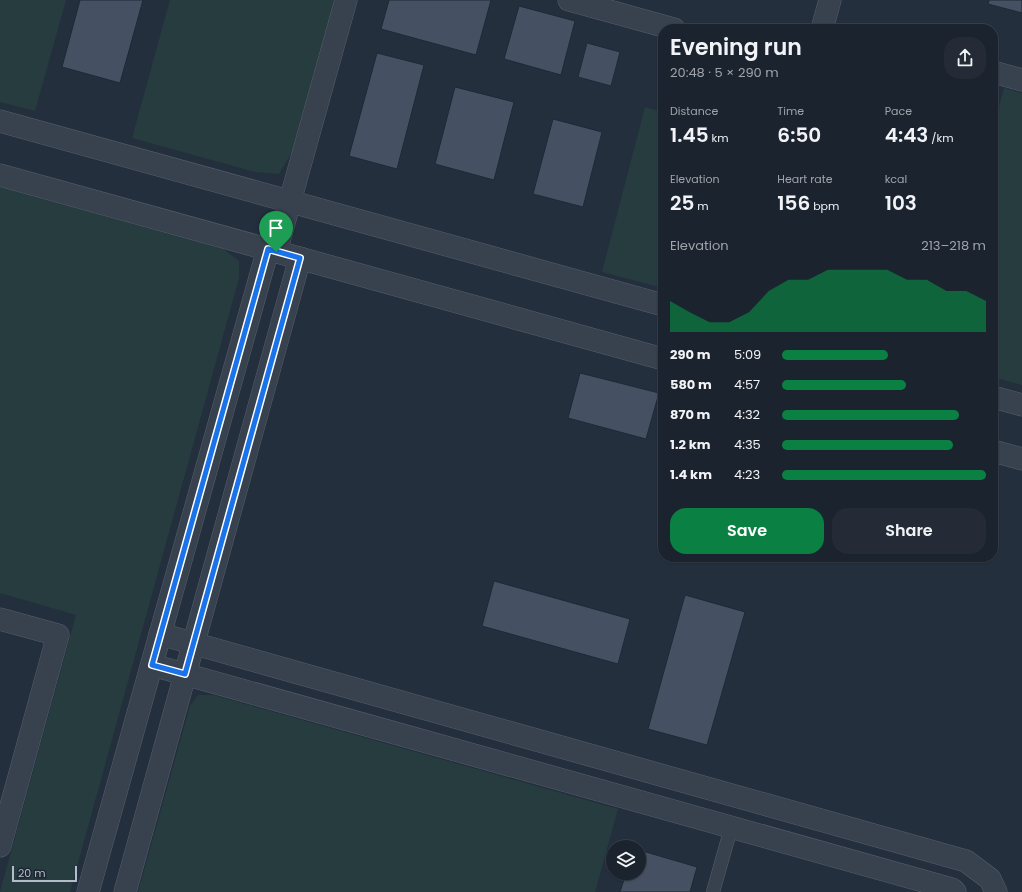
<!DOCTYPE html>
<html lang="en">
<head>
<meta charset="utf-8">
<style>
  body { margin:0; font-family:Poppins,sans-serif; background:#242b36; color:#f1f3f6; height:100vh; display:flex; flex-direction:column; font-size:15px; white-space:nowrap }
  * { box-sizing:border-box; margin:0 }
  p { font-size:13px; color:#a0a4aa }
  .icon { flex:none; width:22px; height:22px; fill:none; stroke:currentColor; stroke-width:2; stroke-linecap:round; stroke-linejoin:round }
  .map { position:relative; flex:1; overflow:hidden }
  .details { position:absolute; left:658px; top:24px; width:340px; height:538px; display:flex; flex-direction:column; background:#1b232e; border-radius:16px; box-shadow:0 1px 3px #0004,0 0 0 1px #39404a }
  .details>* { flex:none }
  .controls { position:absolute; left:606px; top:840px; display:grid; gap:8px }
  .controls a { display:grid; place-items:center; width:40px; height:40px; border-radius:50%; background:#1b232e; box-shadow:0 1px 3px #0004,0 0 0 1px #39404a; font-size:20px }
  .scale { position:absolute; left:12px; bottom:10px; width:65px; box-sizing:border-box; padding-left:4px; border:2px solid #b4bcc9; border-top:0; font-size:11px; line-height:14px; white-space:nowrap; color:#b4bcc9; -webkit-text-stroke:3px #1d2633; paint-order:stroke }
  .pin { position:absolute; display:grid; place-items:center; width:34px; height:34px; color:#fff; margin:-41px -17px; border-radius:50% 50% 50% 0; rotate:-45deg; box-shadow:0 0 4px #0007 }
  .pin .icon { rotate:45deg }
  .round { display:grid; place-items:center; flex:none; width:42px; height:42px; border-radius:16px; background:#242b36 }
  .head { display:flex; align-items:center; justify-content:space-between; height:68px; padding:0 12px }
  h1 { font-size:22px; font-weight:600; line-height:30px }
  .metrics { display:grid; grid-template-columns:repeat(3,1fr); gap:6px; height:68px; padding:4px 12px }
  .metrics div { display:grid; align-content:center }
  .metrics b { font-size:20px; font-weight:600 }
  .metrics small { font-size:11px; font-weight:400 }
  .metrics p { font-size:11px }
  .chart { height:112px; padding:8px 12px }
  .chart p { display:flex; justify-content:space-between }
  .chart svg { width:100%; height:72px; margin-top:4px; fill:#0b8043; opacity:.7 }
  .cta { display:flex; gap:8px; margin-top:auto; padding:8px 12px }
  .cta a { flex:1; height:46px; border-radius:16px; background:#0b8043; color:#fff; font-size:16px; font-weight:600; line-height:46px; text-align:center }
  .cta a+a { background:#242b36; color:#f1f3f6 }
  ul { padding:0 12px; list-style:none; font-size:13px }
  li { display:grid; grid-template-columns:64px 48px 1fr; align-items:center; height:30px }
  li i { height:10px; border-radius:5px; background:#0b8043 }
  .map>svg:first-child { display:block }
  .green { fill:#263c3f }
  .building { fill:#455162; stroke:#1f2835 }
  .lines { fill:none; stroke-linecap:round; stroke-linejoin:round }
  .service-casing { stroke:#565f6c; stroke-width:14 }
  .minor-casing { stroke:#565f6c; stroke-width:23 }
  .tertiary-casing { stroke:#565f6c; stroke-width:23 }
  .service { stroke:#38414e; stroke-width:13 }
  .minor { stroke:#38414e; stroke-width:22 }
  .tertiary { stroke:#38414e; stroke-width:22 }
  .route-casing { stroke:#fff; stroke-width:8 }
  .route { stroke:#1a73e8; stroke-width:5 }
</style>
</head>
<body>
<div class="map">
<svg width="1022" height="892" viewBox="0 0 1022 892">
  <rect width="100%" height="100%" fill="#242f3e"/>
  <g class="green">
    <path d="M0 0H66L35 111 0 102Z"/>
    <path d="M170 0H334L293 150 279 174 255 172 132 138Z"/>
    <path d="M1004 88 1022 93V385L993 377V129Z"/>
    <path d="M645 107 663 112V288L602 272Z"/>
    <path d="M0 187 223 249 239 261V278L70 892H0L76 615 0 593Z"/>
    <path d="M198 695H213L618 809 595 892H138L190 706Z"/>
  </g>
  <g class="building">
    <path d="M80 0H143L120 83 62 67Z"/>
    <path d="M389 0H491L476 55 381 29Z"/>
    <path d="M989 0H1022V13L988 4Z"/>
    <path d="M519 6 575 21 561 75 504 59Z"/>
    <path d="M587 43 620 52 611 86 578 77Z"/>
    <path d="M377 53 424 65 397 169 349 156Z"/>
    <path d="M455 87 514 102 494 180 435 164Z"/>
    <path d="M553 119 602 132 583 207 533 194Z"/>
    <path d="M580 373 659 393 646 439 568 418Z"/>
    <path d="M494 581 630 619 618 664 482 626Z"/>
    <path d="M685 595 745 612 707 745 648 729Z"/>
    <path d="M639 850 697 867 690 892H620L626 873H639Z"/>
  </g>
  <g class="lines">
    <g class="service-casing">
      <path id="service" d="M713 892 731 828"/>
    </g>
    <g class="minor-casing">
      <g id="minor">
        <path d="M569 0 674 29"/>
        <path d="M822 29 830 0"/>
        <path d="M993 72 1022 80"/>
        <path d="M290 201 346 0"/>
        <path d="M0 619 58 635 0 846"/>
        <path d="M160 634 966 861 990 879 996 892"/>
        <path d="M152 665 952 889 955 892"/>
        <path d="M88 892 268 249"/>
        <path d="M125 892 300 258"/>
      </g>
    </g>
    <g class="tertiary-casing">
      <g id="tertiary">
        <path d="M0 121 663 305"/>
        <path d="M0 175 663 359"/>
        <path d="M276 252 290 201"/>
        <path d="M993 397 1022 405"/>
        <path d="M993 451 1022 459"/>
      </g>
    </g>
    <use href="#service" class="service"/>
    <use href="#minor" class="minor"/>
    <use href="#tertiary" class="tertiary"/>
  </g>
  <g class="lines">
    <g class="route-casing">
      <path id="route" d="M268 249 300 258 185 674 152 665Z"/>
    </g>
    <use href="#route" class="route"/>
  </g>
</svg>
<div class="controls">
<a><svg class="icon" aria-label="layers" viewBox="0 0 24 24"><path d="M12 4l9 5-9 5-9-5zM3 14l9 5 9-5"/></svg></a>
</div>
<div class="scale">20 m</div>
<div class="pin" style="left:276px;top:252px;background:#1e9e55"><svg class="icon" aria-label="arrive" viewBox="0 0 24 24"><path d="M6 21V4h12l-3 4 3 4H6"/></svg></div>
<section class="details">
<div class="head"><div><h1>Evening run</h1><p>20:48 · 5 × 290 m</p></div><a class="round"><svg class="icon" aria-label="share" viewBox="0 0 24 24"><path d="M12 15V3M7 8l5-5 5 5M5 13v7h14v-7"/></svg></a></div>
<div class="metrics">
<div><p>Distance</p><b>1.45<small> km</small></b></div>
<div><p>Time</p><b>6:50</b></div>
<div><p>Pace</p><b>4:43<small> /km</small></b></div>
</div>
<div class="metrics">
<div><p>Elevation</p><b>25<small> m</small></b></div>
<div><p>Heart rate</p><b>156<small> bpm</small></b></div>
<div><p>kcal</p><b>103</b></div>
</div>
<div class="chart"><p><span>Elevation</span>213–218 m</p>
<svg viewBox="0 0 160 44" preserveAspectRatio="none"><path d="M0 44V25L10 32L20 38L30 38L40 32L50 19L60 12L70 12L80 6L90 6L100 6L110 6L120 12L130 12L140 19L150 19L160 25V44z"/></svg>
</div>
<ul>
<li><b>290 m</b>5:09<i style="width:52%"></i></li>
<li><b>580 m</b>4:57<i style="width:61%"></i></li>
<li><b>870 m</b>4:32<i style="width:87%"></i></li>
<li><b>1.2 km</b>4:35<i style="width:84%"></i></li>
<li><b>1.4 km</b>4:23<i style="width:100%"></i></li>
</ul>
<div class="cta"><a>Save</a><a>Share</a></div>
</section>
</div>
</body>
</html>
